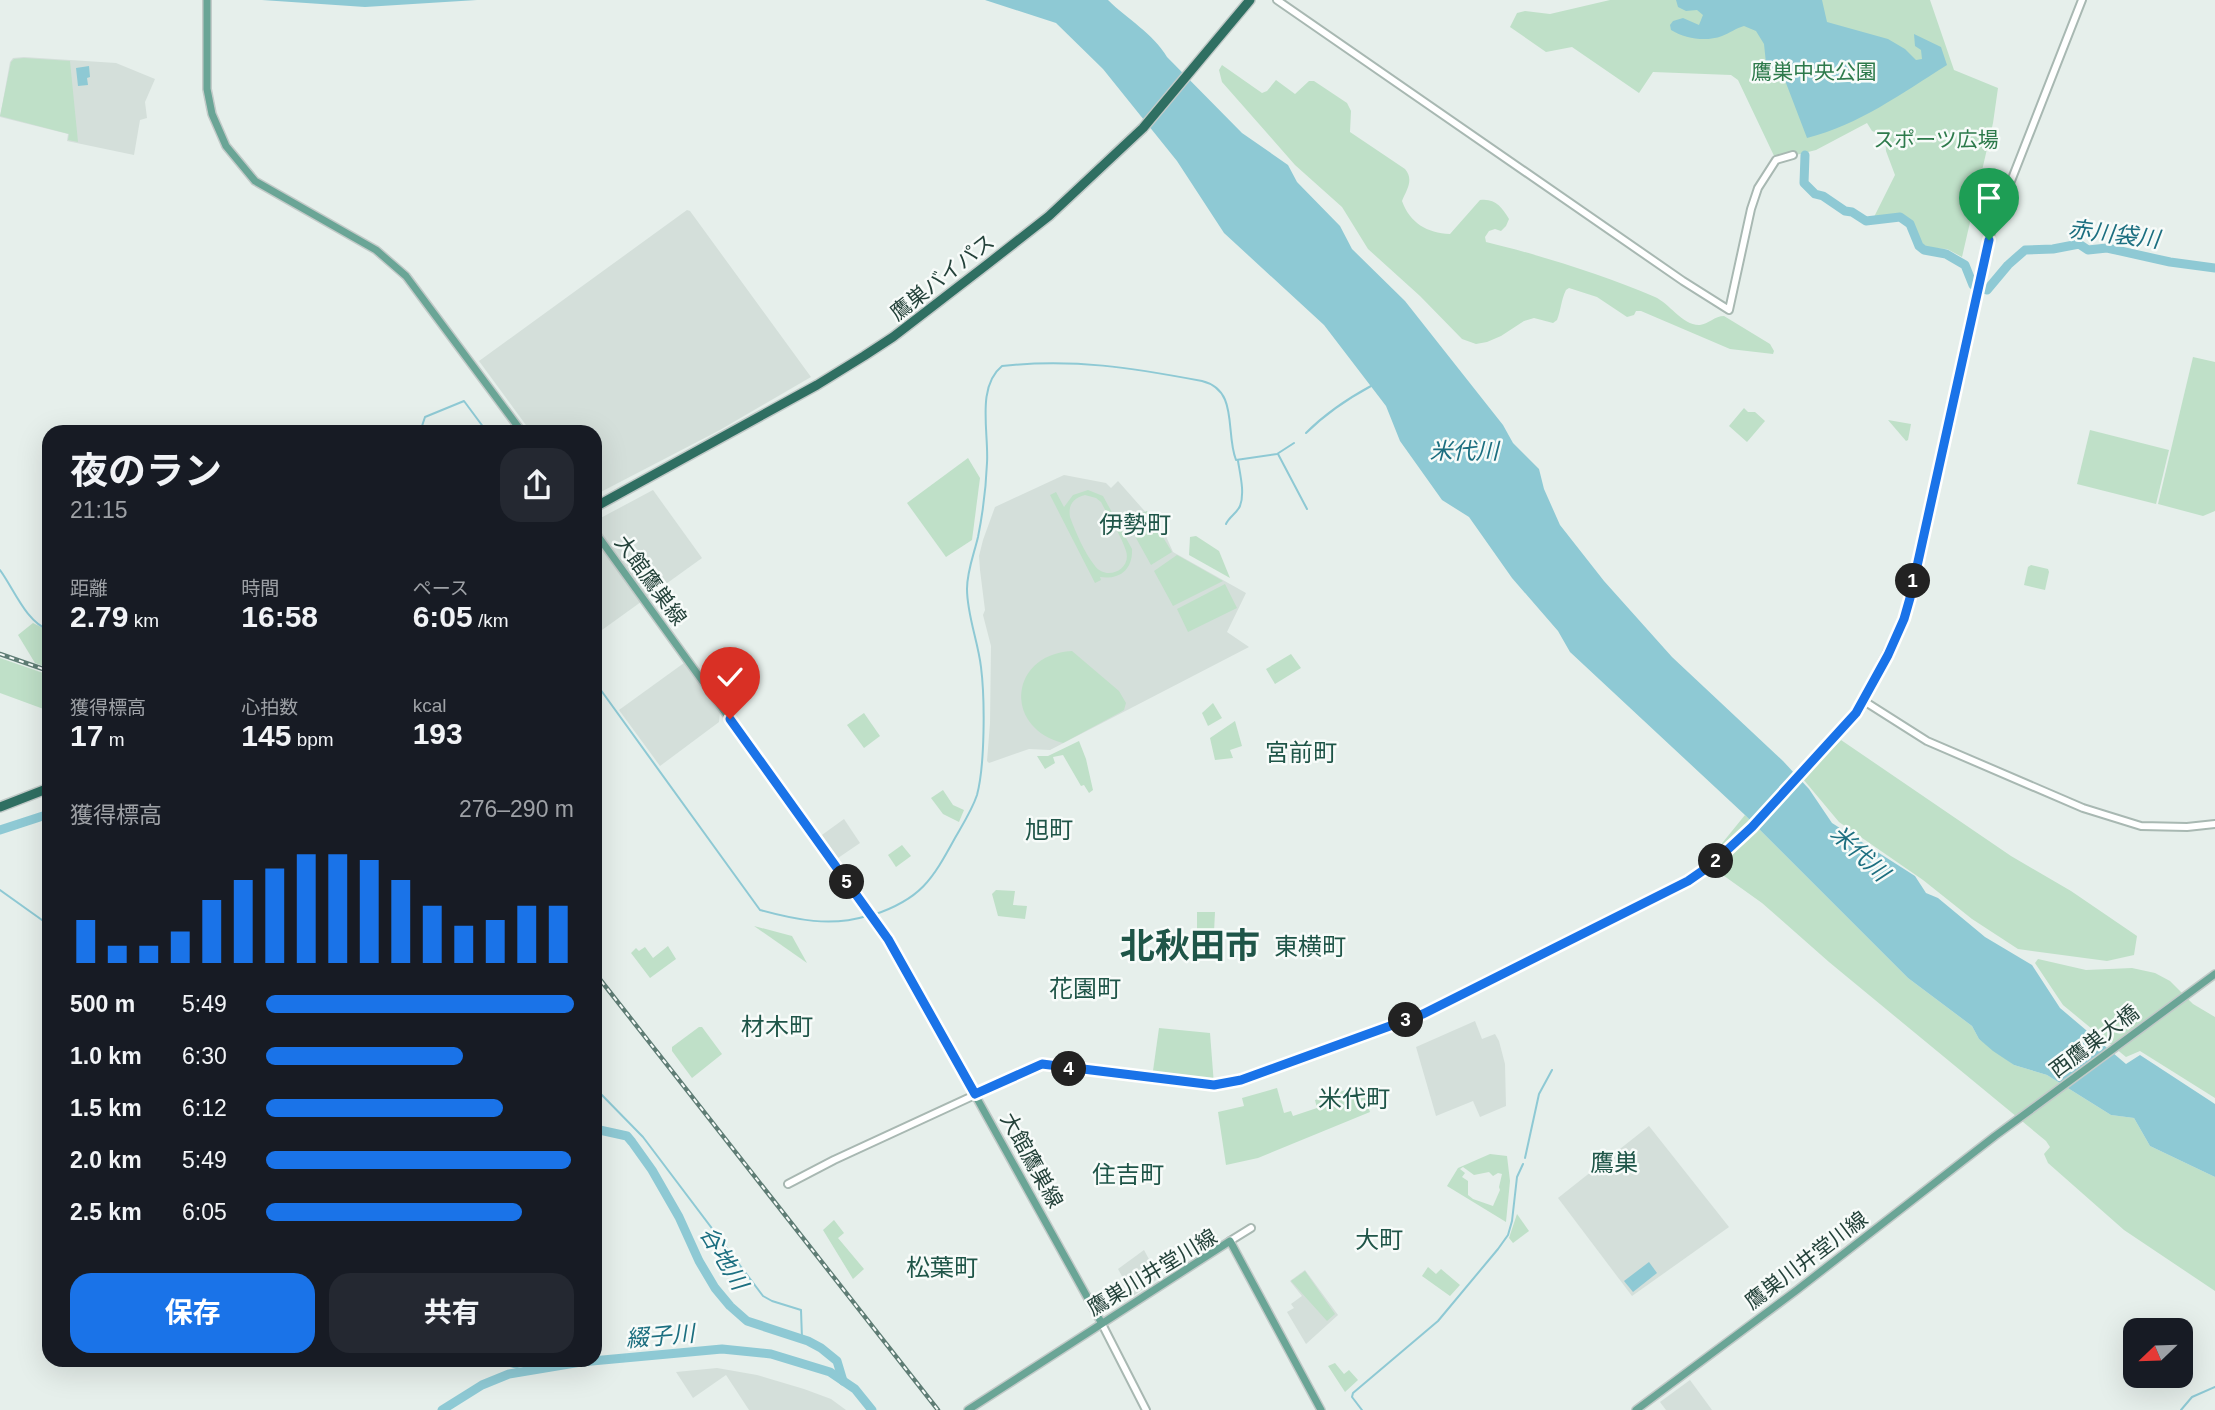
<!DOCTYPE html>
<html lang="ja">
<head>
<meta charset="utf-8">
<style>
  body { margin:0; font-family:Arial,"Noto Sans JP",sans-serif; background:#242831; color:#f1f3f6; height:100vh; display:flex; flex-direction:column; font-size:26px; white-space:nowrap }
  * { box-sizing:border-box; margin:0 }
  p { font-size:23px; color:#9ea1a6 }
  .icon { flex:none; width:38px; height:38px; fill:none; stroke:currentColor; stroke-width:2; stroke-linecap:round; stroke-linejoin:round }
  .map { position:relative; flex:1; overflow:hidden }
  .details { position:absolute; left:42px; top:425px; width:560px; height:942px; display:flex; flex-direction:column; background:#171b24; border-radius:21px; box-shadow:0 7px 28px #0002 }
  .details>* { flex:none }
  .needle { width:46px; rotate:247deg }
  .controls { position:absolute; left:2123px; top:1318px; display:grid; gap:14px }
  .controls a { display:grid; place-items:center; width:70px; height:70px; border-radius:14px; background:#171b24; box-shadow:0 7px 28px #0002; font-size:35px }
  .pin { position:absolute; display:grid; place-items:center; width:60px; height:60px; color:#fff; margin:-72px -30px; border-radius:50% 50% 50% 0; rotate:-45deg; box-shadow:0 0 7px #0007 }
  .pin .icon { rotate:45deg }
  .km { position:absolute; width:35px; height:35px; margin:-18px; border-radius:50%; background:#222; color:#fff; font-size:19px; line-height:35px; text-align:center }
  .round { display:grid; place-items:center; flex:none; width:74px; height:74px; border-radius:21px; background:#242831 }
  .headline { display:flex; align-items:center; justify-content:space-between; height:119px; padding:0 28px }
  h1 { font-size:38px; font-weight:700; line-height:52px }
  .figures { display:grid; grid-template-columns:repeat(3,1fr); gap:10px; height:119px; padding:7px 28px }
  .figures div { display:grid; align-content:center }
  .figures b { font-size:30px; font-weight:700 }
  .figures small { font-size:19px; font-weight:400 }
  .figures p { font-size:19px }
  .chart { height:196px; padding:14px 28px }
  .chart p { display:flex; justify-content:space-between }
  .chart svg { width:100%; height:126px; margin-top:7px; stroke:#1a73e8; stroke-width:6 }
  .action { display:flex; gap:14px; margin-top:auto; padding:14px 28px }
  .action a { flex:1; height:80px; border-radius:21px; background:#1a73e8; color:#fff; font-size:28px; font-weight:700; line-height:80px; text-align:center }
  .action a+a { background:#242831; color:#f1f3f6 }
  ul { padding:0 28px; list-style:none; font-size:23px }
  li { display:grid; grid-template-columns:112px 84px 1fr; align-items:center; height:52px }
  li i { height:18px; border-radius:9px; background:#1a73e8 }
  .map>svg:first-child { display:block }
  .built { fill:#d4dfda }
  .green { fill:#bfe0c8; fill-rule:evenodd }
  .water { fill:#8ec9d4 }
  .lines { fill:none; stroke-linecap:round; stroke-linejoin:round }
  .stream { stroke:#8ec9d4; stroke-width:2 }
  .river { stroke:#8ec9d4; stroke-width:9 }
  .minor-casing { stroke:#a8b8b2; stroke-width:10 }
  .major-casing { stroke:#c2cac8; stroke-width:10 }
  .highway-casing { stroke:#c2cac8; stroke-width:12 }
  .minor { stroke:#fff; stroke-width:6 }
  .major { stroke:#6aa596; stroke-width:7 }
  .highway { stroke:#2f6f62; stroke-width:9 }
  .rail-casing { stroke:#5f7d75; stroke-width:4.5 }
  .rail { stroke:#f7fbf9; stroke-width:2; stroke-dasharray:5; stroke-linecap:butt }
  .route-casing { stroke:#fff; stroke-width:14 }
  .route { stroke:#1a73e8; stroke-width:9 }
  .labels { text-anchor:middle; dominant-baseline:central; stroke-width:5; stroke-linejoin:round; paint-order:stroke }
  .park-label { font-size:21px; fill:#2d7a4b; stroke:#f7fbf9 }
  .street-label { font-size:21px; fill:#24423a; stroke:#f7fbf9 }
  .water-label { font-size:23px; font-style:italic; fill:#1c6f80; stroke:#f7fbf9 }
  .quarter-label { font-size:24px; fill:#1f5548; stroke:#f7fbf9 }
  .town-label { font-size:35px; font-weight:bold; fill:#1f5548; stroke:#f7fbf9 }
</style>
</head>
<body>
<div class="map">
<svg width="2215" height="1410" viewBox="0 0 2215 1410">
  <rect width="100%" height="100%" fill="#e6efeb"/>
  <g class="built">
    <path d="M24 57 116 63 155 79 145 102 147 118 140 120 134 155 67 141 68 134 0 117 10 62 13 58Z"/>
    <path d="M687 210 690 211 811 377 720 430 595 495V432H531L479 361Z"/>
    <path d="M1064 475 1106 483 1111 488 1118 481 1165 534 1173 552 1246 593 1227 632 1249 647 1050 750 1029 749 989 763 987 761 990 723 991 646 983 615 985 610 980 570 979 556 983 540 995 507Z"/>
    <path d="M653 490 702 558 595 635V521Z"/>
    <path d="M684 663 720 712 719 722 660 766 619 710Z"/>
    <path d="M844 819 860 843 838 858 822 835Z"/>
    <path d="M1475 1021 1482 1039 1495 1034 1499 1041 1505 1064 1506 1106 1480 1117 1473 1101 1436 1116 1416 1047Z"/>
    <path d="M1649 1126 1729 1227 1632 1296 1558 1198Z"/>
    <path d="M1144 1250 1157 1274 1156 1280 1133 1296 1118 1269Z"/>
    <path d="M1305 1270 1338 1315 1306 1344 1287 1312 1294 1308 1291 1304 1302 1296 1290 1281Z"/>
    <path d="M717 1368 757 1375 804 1389 831 1399 846 1410H749L726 1375 693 1398 676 1372Z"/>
    <path d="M1690 1380 1712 1410H1666L1660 1402Z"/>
  </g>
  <g class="green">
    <path d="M1610 0H1930L1954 70 1998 88 1993 123 1962 257 1947 249 1924 248C1919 243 1918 239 1916 233 1906 212 1893 216 1873 219L1895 175 1886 151 1885 136 1872 131 1867 123 1816 150 1776 160 1738 80 1731 75 1653 72 1639 93 1572 47 1546 52 1510 27 1517 13 1525 11 1550 14Z"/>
    <path d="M24 58 70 61 78 142 68 140 69 134 0 116 11 62 14 59Z"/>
    <path d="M1222 65 1262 93 1267 91 1276 80 1295 94 1309 81H1314L1347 103 1351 111 1350 132 1405 169C1414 180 1407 189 1402 201 1410 223 1427 233 1450 234L1480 200C1495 198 1502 207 1509 219L1506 226 1501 231 1495 229 1489 231 1485 237 1486 242C1540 255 1604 275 1655 297 1669 303 1683 326 1700 325 1708 324 1715 316 1724 316L1770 344 1774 351 1773 354 1730 349 1641 311H1636L1634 315 1627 317 1597 297 1569 288 1566 290C1561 300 1561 310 1557 320L1553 323 1534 318 1524 321 1501 336 1487 342 1476 344 1462 339 1420 296 1368 249 1342 207 1295 165 1222 82 1219 70Z"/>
    <path d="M2193 357 2215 362V511L2203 516 2158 504Z"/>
    <path d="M1744 408 1748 412H1755L1765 421 1747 442 1729 426Z"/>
    <path d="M1888 420 1911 424 1908 440 1906 441Z"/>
    <path d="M2090 430 2169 450 2156 504 2077 484Z"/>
    <path d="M968 458 980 478 972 540 946 557 907 503Z"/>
    <path d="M1088 490 1103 496 1132 549C1133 569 1120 580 1100 577L1101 580 1095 583 1050 495 1056 492 1064 507 1073 495ZM1085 495 1096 498 1101 502C1109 518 1121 535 1126 551 1132 570 1106 581 1095 566 1084 552 1076 533 1070 517 1068 505 1073 498 1085 495Z"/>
    <path d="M1147 511 1172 552 1151 565 1126 520Z"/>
    <path d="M1196 536 1219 551 1230 578 1189 555 1190 537Z"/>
    <path d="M1177 555 1223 581 1173 606 1154 571Z"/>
    <path d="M2031 565 2048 569 2049 572 2045 590 2024 585 2028 567Z"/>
    <path d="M1225 584 1237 608 1188 632 1177 609Z"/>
    <path d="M33 623 49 631V668L35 663 18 635Z"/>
    <path d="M1072 651 1119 691 1126 703 1124 710 1119 713 1063 743C1002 727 1010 654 1072 651Z"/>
    <path d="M1291 654 1301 668 1275 684 1266 669Z"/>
    <path d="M0 658 49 675V711L0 693Z"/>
    <path d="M1213 703 1222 718 1208 726 1202 713Z"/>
    <path d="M864 713 880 736 864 748 847 725Z"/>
    <path d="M1235 721 1242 746 1230 750 1233 758 1215 760 1210 738Z"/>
    <path d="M1841 740 2011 856 2071 891 2137 936 2134 955 2107 961 2018 949 1972 919 1923 880 1839 822 1803 779Z"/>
    <path d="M1079 741 1086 759 1093 790 1089 793 1084 785 1081 786 1063 755 1053 757 1055 763 1045 769 1037 756H1048Z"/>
    <path d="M943 790 953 805 964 810 959 822 943 814 931 798Z"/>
    <path d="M1745 815 1908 978 1972 1026 1979 1039 2014 1065 2047 1075 2111 1115 2134 1118 2150 1146 2215 1177V1291L2124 1230 2048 1163 2044 1154 2050 1147 2046 1141 1829 962 1762 903 1706 863Z"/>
    <path d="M902 845 911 856 896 867 888 855Z"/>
    <path d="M996 890 1015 891 1013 905 1027 906 1025 919 998 916 992 894Z"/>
    <path d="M1197 912H1215L1214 932 1197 931Z"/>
    <path d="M754 926 792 936 807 963Z"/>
    <path d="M668 946 676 959 650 978 631 953 636 948 639 951 645 947 653 958Z"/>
    <path d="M2038 959 2086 970 2132 968 2155 973 2170 981 2193 1004 2215 1017V1098L2140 1051 2126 1057 2063 1005 2035 963Z"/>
    <path d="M699 1027H702L722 1054 692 1078 672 1051V1047Z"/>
    <path d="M1159 1028 1210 1033 1214 1085 1152 1078Z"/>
    <path d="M1361 1085 1370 1112 1258 1158 1226 1165 1218 1112 1244 1106 1242 1098 1277 1088 1284 1113 1291 1111 1293 1116 1317 1108 1315 1100Z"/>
    <path d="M1490 1154 1507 1156 1510 1181 1506 1222 1447 1186 1458 1168ZM1463 1167 1474 1175 1489 1172 1493 1176 1498 1173 1502 1174 1499 1187 1500 1190 1493 1206 1473 1199 1468 1195V1181L1462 1177 1465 1173 1460 1169Z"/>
    <path d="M1517 1214 1529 1231 1513 1243 1509 1238Z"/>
    <path d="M834 1220 844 1233 838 1238 864 1269 853 1279 823 1230Z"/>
    <path d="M1428 1267 1436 1274 1441 1269 1460 1285 1450 1296 1422 1276Z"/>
    <path d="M1305 1271 1335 1314 1327 1321 1291 1281Z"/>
    <path d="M1335 1363 1344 1374 1349 1370 1358 1380 1345 1392 1328 1366Z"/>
  </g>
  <g class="water">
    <path d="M262 0H477L365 7Z"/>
    <path d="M985 0H1108C1127 19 1153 33 1167 57L1242 133 1288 165 1297 182 1340 226 1352 249 1405 301 1503 425 1513 443 1539 469 1544 489 1560 525 1604 581 1672 657 1783 761 1809 789 1832 823 1915 876 1926 893 1938 898 1985 937 2032 965 2060 1008 2126 1064 2140 1055 2215 1104V1177L2150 1146 2134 1118 2111 1115 2047 1075 2014 1065 1993 1051 1979 1039 1972 1026 1908 978 1745 815 1570 652 1558 631 1512 578 1469 517 1442 500 1400 441 1386 406 1324 325 1224 233 1177 161 1103 69 1056 23Z"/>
    <path d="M1676 0H1822L1827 22 1888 39 1905 49 1916 60 1922 59 1921 50 1915 46 1914 34 1941 47 1947 65C1902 93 1859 125 1807 138L1786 83 1766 63 1764 44 1756 31 1744 26C1736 28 1730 33 1722 36 1706 42 1686 39 1671 30L1670 25 1673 21 1683 18 1699 25 1703 15 1697 10 1686 11 1678 7Z"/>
    <path d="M89 66 90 77 87 78 88 85 78 86 76 68Z"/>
    <path d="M1649 1262 1657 1273 1633 1292 1624 1281Z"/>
  </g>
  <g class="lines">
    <g class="stream">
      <path d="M420 432 425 417 464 401 487 432"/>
      <path d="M1306 433C1325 414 1347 399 1371 386"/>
      <path d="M1278 454 1307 509"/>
      <path d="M1226 524C1229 517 1237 513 1240 506 1245 493 1240 474 1238 461"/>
      <path d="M0 570C14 589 26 622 49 630"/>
      <path d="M595 682 760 910C796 920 831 927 867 916"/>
      <path d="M0 890 49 925"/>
      <path d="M873 915C921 899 932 880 955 838 963 824 972 810 977 795 985 765 985 699 981 667 978 641 967 615 967 589 967 571 974 554 978 537 983 512 986 488 987 463 989 433 976 387 1002 366 1073 358 1133 368 1202 381 1239 390 1225 432 1236 460L1277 454 1294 443"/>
      <path d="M595 1088 643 1137 763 1296 772 1301 801 1310 802 1339"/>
      <path d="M1525 1158 1539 1094 1552 1070"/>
      <path d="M487 1360 525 1370"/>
      <path d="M1362 1410 1352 1397 1353 1393 1438 1321 1498 1249 1508 1235 1512 1221 1517 1177 1523 1164"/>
      <path d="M2181 1410 2192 1397 2215 1387"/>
    </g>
    <g class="river">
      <path d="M1805 155 1804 183 1815 194 1823 196 1845 211 1852 212 1866 221 1900 217 1910 224 1919 246 1924 250 1946 254 1965 265 1973 285 1987 290 2008 265 2025 250 2053 249 2079 244 2088 250 2107 248 2170 262 2215 268"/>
      <path d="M0 830 49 814"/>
      <path d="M595 1129 627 1136 632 1142 652 1170 679 1217 699 1261 715 1288 730 1306 747 1321 808 1341 821 1348 837 1361 843 1381"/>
      <path d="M442 1410 482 1385 509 1374 581 1362 722 1349 771 1354 830 1372 855 1389 872 1410"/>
    </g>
    <g class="minor-casing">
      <g id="minor">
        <path d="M1277 0 1683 281 1729 310 1751 209 1758 188 1776 160 1793 155"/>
        <path d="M1864 701 1927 741 2083 808 2141 826 2187 827 2215 824"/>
        <path d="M788 1184 834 1160 1042 1064 1214 1085 1241 1080 1423 1014 1692 878 1733 846 1856 713 1904 619 1991 232 2082 0"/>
        <path d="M1230 1241 1251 1228"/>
        <path d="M1101 1322 1146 1410"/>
      </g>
    </g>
    <g class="major-casing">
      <g id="major">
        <path d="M207 0V89L212 114 226 146 255 181 376 250 406 276 522 432"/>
        <path d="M595 532 888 938 1101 1322"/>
        <path d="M968 1410 1230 1241 1321 1410"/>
        <path d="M1636 1410 1797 1290 1995 1136 2215 974"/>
      </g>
    </g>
    <g class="highway-casing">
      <g id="highway">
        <path d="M595 507 817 385 864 356 893 337 989 263 1049 216 1143 128 1250 0"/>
        <path d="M0 807 49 788"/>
      </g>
    </g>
    <use href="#minor" class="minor"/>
    <use href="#major" class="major"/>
    <use href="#highway" class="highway"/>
    <g class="rail-casing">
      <g id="rail">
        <path d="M0 654 49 671"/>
        <path d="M595 973 938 1410"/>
      </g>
    </g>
    <use href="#rail" class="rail"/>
  </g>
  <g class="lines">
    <g class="route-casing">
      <path id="route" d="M730 719 888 939 975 1094 1042 1064 1214 1085 1241 1080 1423 1014 1688 881 1711 865 1752 827 1856 713 1888 655 1904 619 1910 598 1989 240"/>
    </g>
    <use href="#route" class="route"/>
  </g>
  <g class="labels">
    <g class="park-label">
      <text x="1814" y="71">鷹巣中央公園</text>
      <text x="1936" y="139">スポーツ広場</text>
    </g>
    <g class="street-label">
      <text transform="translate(942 277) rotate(-38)">鷹巣バイパス</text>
      <text transform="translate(651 580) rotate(54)">大館鷹巣線</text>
      <text transform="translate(2094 1041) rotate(-37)">西鷹巣大橋</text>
      <text transform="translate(1032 1160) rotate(61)">大館鷹巣線</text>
      <text transform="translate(1806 1260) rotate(-37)">鷹巣川井堂川線</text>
      <text transform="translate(1152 1272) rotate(-31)">鷹巣川井堂川線</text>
    </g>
    <g class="water-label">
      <text transform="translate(2114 234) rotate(7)">赤川袋川</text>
      <text x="1464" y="451">米代川</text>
      <text transform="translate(1860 853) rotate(43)">米代川</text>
      <text transform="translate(724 1258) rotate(59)">谷地川</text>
      <text transform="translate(660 1336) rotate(-5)">綴子川</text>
    </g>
    <g class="quarter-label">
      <text x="1135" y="524">伊勢町</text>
      <text x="1301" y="752">宮前町</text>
      <text x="1049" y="829">旭町</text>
      <text x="1310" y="946">東横町</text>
      <text x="1085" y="988">花園町</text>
      <text x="777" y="1026">材木町</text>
      <text x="1354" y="1098">米代町</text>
      <text x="1614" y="1162">鷹巣</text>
      <text x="1128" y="1174">住吉町</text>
      <text x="1379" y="1239">大町</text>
      <text x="942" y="1267">松葉町</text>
    </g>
    <g class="town-label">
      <text x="1190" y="945">北秋田市</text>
    </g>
  </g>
</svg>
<div class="controls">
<a><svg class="needle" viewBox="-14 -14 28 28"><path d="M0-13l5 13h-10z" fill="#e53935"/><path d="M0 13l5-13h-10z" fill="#9ea1a6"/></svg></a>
</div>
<div class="pin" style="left:1989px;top:240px;background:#1e9e55"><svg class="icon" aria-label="arrive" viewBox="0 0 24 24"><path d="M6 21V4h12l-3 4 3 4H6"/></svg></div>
<div class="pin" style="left:730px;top:719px;background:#d93025"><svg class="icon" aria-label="check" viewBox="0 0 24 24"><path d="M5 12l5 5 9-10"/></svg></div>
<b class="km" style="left:1913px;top:581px">1</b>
<b class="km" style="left:1716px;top:861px">2</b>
<b class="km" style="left:1406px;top:1020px">3</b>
<b class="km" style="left:1069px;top:1069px">4</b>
<b class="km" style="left:847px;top:882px">5</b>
<section class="details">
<div class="headline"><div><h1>夜のラン</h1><p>21:15</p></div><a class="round"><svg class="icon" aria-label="share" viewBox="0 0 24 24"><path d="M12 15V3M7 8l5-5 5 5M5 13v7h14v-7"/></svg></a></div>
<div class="figures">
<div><p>距離</p><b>2.79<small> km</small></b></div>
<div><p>時間</p><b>16:58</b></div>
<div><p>ペース</p><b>6:05<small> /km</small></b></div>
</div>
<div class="figures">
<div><p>獲得標高</p><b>17<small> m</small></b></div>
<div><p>心拍数</p><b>145<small> bpm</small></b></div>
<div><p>kcal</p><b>193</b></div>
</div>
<div class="chart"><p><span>獲得標高</span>276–290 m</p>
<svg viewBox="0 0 160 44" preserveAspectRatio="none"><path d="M5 44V29M15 44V38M25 44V38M35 44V33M45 44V22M55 44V15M65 44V11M75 44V6M85 44V6M95 44V8M105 44V15M115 44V24M125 44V31M135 44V29M145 44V24M155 44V24"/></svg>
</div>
<ul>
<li><b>500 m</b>5:49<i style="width:100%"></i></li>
<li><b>1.0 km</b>6:30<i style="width:64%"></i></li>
<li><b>1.5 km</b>6:12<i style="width:77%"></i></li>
<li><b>2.0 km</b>5:49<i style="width:99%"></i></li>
<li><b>2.5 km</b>6:05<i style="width:83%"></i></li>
</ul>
<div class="action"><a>保存</a><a>共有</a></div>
</section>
</div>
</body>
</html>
